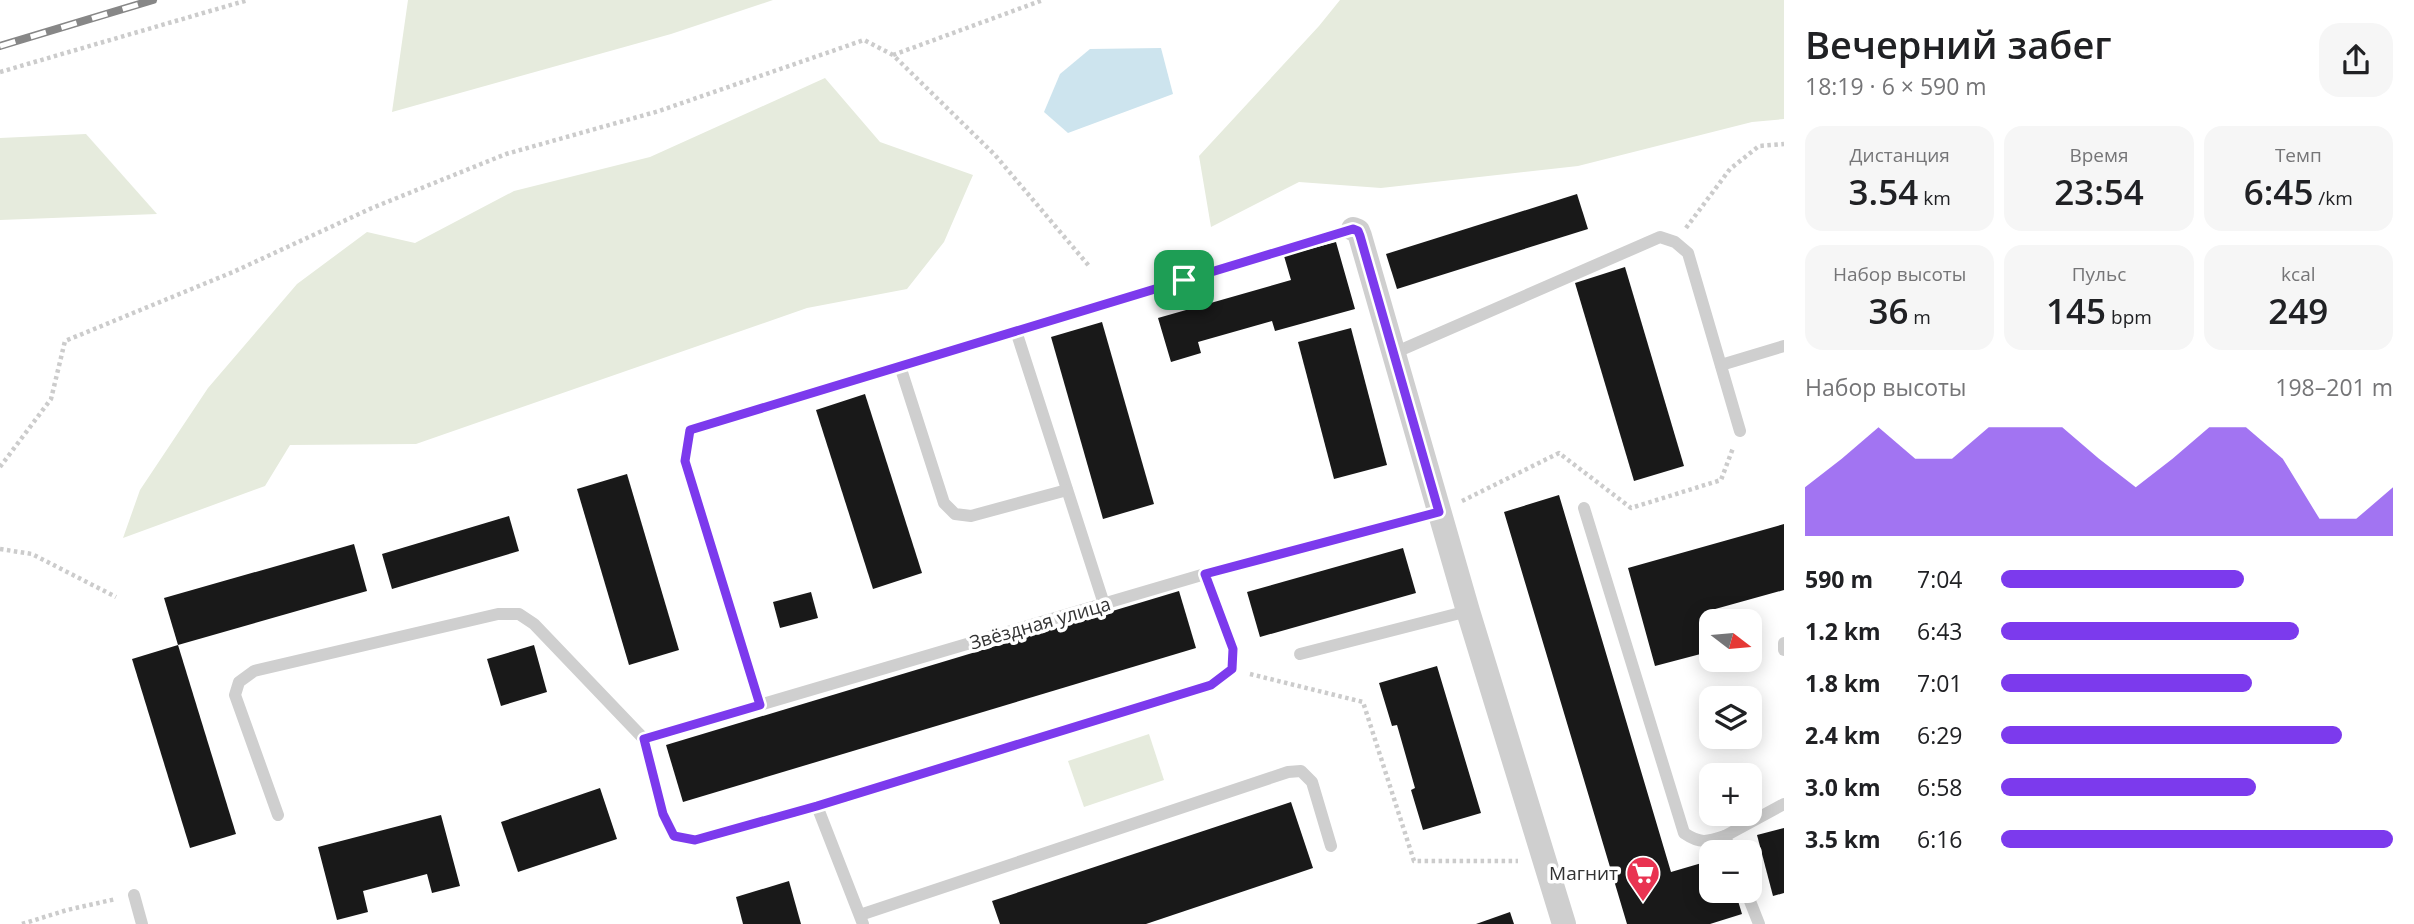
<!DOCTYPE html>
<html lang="ru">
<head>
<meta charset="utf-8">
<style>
  body { margin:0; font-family:"Open Sans",sans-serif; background:#f6f6f6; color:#202124; height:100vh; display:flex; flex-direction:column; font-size:26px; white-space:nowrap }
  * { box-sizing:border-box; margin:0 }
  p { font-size:23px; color:#757577 }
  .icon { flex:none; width:38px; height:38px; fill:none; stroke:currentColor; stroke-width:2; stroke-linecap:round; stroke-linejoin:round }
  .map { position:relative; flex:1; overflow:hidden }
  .drawer { display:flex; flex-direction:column; background:#fff; width:630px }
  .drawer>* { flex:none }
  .needle { width:46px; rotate:106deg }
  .controls { position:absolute; left:1699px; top:609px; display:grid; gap:14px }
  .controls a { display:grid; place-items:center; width:63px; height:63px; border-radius:14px; background:#fff; box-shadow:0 4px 18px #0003; font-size:35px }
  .pin { position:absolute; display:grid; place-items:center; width:60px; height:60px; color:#fff; margin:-30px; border-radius:14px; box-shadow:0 4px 10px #0006 }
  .round { display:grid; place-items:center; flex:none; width:74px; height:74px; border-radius:21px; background:#f6f6f6 }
  .headline { display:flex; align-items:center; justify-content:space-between; height:119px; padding:0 21px }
  h1 { font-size:38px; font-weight:600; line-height:52px }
  .figures { display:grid; grid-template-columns:repeat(3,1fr); gap:10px; height:119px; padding:7px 21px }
  .figures div { display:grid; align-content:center; border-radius:18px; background:#f6f6f6; text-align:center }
  .figures b { font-size:35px; font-weight:600 }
  .figures small { font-size:19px; font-weight:400 }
  .figures p { font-size:19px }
  .chart { height:196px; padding:14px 21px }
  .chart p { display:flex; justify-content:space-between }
  .chart svg { width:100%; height:126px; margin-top:7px; fill:#7c3aed; opacity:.7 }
  ul { padding:0 21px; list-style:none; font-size:23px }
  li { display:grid; grid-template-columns:112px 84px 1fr; align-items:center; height:52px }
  li i { height:18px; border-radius:9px; background:#7c3aed }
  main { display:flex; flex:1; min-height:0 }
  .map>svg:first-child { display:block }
  .green { fill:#e6ebdd }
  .water { fill:#cde4ee }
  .building { fill:#191919 }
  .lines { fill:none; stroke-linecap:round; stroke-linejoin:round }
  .path { stroke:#ccc; stroke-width:4.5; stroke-dasharray:3.5 3.5; stroke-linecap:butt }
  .service { stroke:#cfcfcf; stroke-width:12 }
  .minor { stroke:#cfcfcf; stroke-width:24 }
  .rail-casing { stroke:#878787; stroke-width:8 }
  .rail { stroke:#fff; stroke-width:5; stroke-dasharray:16; stroke-linecap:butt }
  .route-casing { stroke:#fff; stroke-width:14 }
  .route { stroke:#7c3aed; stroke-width:9 }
  .labels { text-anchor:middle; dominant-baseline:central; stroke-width:7; stroke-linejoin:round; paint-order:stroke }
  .street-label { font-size:19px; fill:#323232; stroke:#fff }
  .poi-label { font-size:19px; fill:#323232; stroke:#fff; text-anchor:end }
</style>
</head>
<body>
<main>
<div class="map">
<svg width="1784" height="924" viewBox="0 0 1784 924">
  <rect width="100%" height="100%" fill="#fff"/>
  <g class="green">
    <path d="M408 0H773L671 34 392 112Z"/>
    <path d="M1340 0H1784V119L1752 122 1578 166 1381 188 1299 182 1211 227 1199 156 1319 26Z"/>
    <path d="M825 78 880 142 973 175 944 242 907 289 807 308 416 444 290 445 265 486 123 538 140 490 208 388 297 284 367 232 415 243 514 191 650 157Z"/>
    <path d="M86 134 157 214 0 220V138Z"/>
    <path d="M1149 734 1164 780 1084 807 1068 761Z"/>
  </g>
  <path class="water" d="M1161 48 1173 94 1068 133 1044 112 1060 74 1090 49Z"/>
  <g class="building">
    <path d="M1577 194 1588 229 1397 289 1386 254Z"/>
    <path d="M1336 242 1355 309 1275 331 1272 321 1198 342 1201 353 1171 362 1158 318 1291 280 1284 256Z"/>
    <path d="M1625 267 1684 466 1634 481 1575 283Z"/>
    <path d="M1102 322 1154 504 1103 519 1051 337Z"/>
    <path d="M1351 328 1387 465 1334 479 1298 342Z"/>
    <path d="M865 394 922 573 873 589 816 410Z"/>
    <path d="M627 474 679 650 629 665 577 489Z"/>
    <path d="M1559 495 1671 872 1712 860V891H1735L1742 914 1710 924H1627L1504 512Z"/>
    <path d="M509 516 519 551 392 589 382 554Z"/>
    <path d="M1784 524V590L1708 611 1712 624V651L1655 666 1628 568Z"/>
    <path d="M354 544 367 591 178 645 164 598Z"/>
    <path d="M1403 548 1416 593 1260 637 1247 592Z"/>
    <path d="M1179 591 1196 648 683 802 666 745Z"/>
    <path d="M811 592 818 618 780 628 773 602Z"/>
    <path d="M178 645 236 834 190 848 132 659Z"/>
    <path d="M534 645 547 692 501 706 487 659Z"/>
    <path d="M1437 666 1481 813 1423 830 1411 790 1415 788 1397 725 1392 726 1379 683Z"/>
    <path d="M600 788 617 839 518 872 501 822Z"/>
    <path d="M1291 802 1313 868 1146 924H1000L992 901Z"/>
    <path d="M441 815 460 886 432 893 427 874 363 891 368 912 337 920 318 847Z"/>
    <path d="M1784 828V893L1773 896 1757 835Z"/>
    <path d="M789 881 801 924H743L736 897Z"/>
    <path d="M1510 912 1514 924H1476Z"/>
  </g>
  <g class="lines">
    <g class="path">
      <path d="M893 55 1043 0"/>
      <path d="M0 72 248 0"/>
      <path d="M1686 228 1730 169 1759 146 1784 144"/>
      <path d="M0 467 51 399 65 341 233 272 372 208 506 154 659 111 864 40 893 55 995 155 1089 266"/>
      <path d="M1462 501 1559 453 1631 508 1721 480 1733 448"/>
      <path d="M0 549 32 554 116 597"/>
      <path d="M1250 674 1363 702 1414 861H1518"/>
      <path d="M22 924 67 910 116 899"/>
    </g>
    <g class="service">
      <path d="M1016 331 1104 604"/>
      <path d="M1394 353 1660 237 1675 242 1688 253 1740 431"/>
      <path d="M1721 365 1784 346"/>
      <path d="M900 366 944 503 955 514 971 516 1067 490"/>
      <path d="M1584 508 1684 833C1700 844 1707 842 1725 836L1731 852"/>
      <path d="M1784 643V650"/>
      <path d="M1300 654 1468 611"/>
      <path d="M760 705 685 462 690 430 1353 229"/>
      <path d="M644 739 1205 574 1439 512"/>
      <path d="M278 815 235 695 239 682 254 671 498 614H519L534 624 644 739 663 814 674 836 695 840 817 806"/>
      <path d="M1725 836 1784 804"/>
      <path d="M1746 891 1759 924"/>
      <path d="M134 895 142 924"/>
      <path d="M860 915 1288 772 1301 771 1312 782 1331 846"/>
      <path d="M863 924 817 806 1211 685 1232 669 1233 649 1205 574"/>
    </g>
    <path class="minor" d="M1353 229 1358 231 1360 236 1468 611 1564 924"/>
    <g class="rail-casing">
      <path id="rail" d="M0 46 153 0"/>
    </g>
    <use href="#rail" class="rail"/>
  </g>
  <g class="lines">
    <g class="route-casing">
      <path id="route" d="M1353 229 1358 231 1360 236 1439 512 1205 574 1233 649 1232 669 1211 685 817 806 695 840 674 836 663 814 644 739 760 705 685 461 690 430Z"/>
    </g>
    <use href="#route" class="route"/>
  </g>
  <defs>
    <g id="supermarket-pin" transform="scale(1.75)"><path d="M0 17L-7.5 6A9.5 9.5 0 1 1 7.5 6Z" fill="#e93351" stroke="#fff"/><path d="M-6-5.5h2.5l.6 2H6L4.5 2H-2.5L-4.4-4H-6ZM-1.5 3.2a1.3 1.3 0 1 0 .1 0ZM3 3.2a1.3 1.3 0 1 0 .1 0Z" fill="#fff"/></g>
  </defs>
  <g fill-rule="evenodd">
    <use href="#supermarket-pin" x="1643" y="873"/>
  </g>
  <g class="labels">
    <g class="street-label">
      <text transform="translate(1040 623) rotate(-16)">Звёздная улица</text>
    </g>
    <g class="poi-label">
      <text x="1618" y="873">Магнит</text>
    </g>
  </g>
</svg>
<div class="controls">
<a><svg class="needle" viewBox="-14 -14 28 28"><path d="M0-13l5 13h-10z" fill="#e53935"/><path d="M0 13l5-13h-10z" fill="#757577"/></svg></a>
<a><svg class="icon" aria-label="layers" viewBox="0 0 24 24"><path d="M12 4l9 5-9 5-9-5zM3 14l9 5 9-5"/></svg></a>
<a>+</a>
<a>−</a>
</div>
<div class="pin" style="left:1184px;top:280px;background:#1e9e55"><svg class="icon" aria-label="arrive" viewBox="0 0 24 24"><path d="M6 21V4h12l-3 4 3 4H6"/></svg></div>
</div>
<section class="drawer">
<div class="headline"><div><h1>Вечерний забег</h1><p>18:19 · 6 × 590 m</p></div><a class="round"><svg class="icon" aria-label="share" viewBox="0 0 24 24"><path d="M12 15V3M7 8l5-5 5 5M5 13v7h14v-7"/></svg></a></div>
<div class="figures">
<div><p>Дистанция</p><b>3.54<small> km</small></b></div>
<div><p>Время</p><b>23:54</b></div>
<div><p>Темп</p><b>6:45<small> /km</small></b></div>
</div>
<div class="figures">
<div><p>Набор высоты</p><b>36<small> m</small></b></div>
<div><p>Пульс</p><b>145<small> bpm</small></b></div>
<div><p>kcal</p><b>249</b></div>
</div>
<div class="chart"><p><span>Набор высоты</span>198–201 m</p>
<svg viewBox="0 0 160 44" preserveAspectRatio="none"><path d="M0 44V27L10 17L20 6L30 17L40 17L50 6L60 6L70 6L80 17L90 27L100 17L110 6L120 6L130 17L140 38L150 38L160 27V44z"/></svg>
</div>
<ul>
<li><b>590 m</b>7:04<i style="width:62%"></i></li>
<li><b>1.2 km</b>6:43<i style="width:76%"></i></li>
<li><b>1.8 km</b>7:01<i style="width:64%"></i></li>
<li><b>2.4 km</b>6:29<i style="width:87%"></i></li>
<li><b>3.0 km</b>6:58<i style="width:65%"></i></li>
<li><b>3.5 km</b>6:16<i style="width:100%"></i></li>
</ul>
</section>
</main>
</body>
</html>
